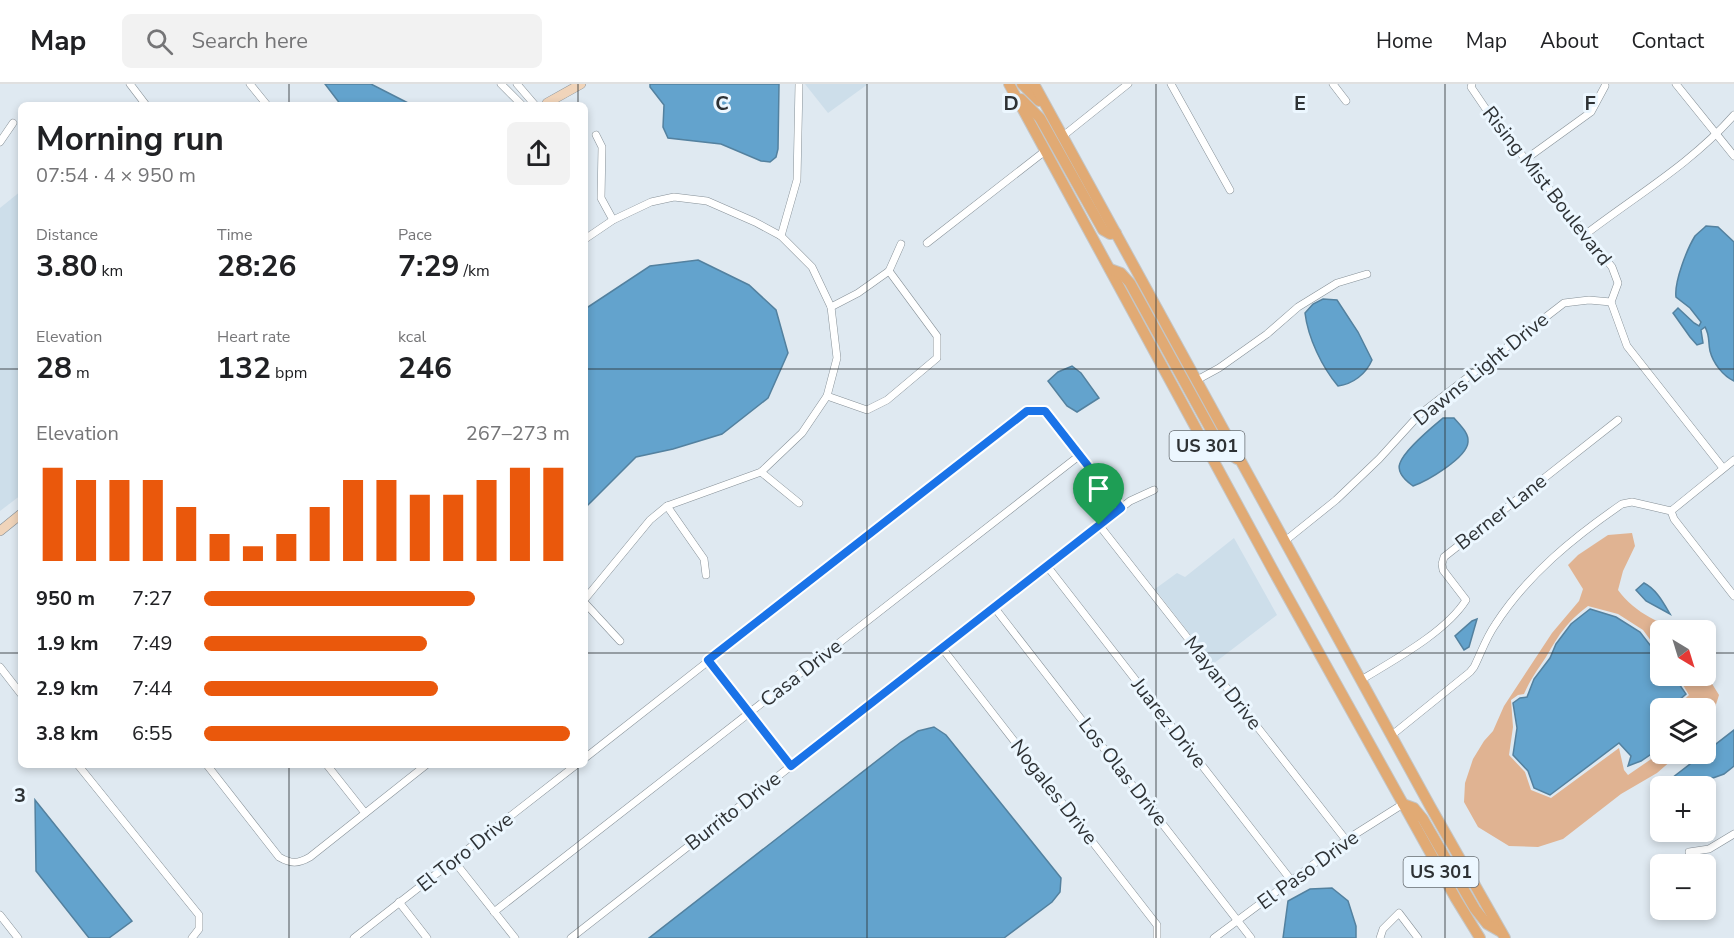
<!DOCTYPE html>
<html lang="en">
<head>
<meta charset="utf-8">
<style>
  body { margin:0; font-family:"Nunito Sans",sans-serif; background:#f2f2f2; color:#202124; height:100vh; display:flex; flex-direction:column; font-size:22px; white-space:nowrap }
  * { box-sizing:border-box; margin:0 }
  p { font-size:20px; color:#757577 }
  .icon { flex:none; width:33px; height:33px; fill:none; stroke:currentColor; stroke-width:2; stroke-linecap:round; stroke-linejoin:round }
  .map { position:relative; flex:1; overflow:hidden }
  .details { position:absolute; left:18px; top:18px; width:570px; height:666px; display:flex; flex-direction:column; background:#fff; border-radius:9px; box-shadow:0 3px 9px #0003 }
  .details>* { flex:none }
  .needle { width:39px; rotate:142deg }
  .fabs { position:absolute; left:1650px; top:536px; display:grid; gap:12px }
  .fabs a { display:grid; place-items:center; width:66px; height:66px; border-radius:9px; background:#fff; box-shadow:0 3px 9px #0003; font-size:30px }
  .pin { position:absolute; display:grid; place-items:center; width:51px; height:51px; color:#fff; margin:-62px -26px; border-radius:50% 50% 50% 0; rotate:-45deg; box-shadow:0 0 6px #0007 }
  .pin .icon { rotate:45deg }
  .round { display:grid; place-items:center; flex:none; width:63px; height:63px; border-radius:9px; background:#f2f2f2 }
  .summary { display:flex; align-items:center; justify-content:space-between; height:102px; padding:0 18px }
  h1 { font-size:33px; font-weight:700; line-height:45px }
  .stats { display:grid; grid-template-columns:repeat(3,1fr); gap:9px; height:102px; padding:6px 18px }
  .stats div { display:grid; align-content:center }
  .stats b { font-size:30px; font-weight:700 }
  .stats small { font-size:16px; font-weight:400 }
  .stats p { font-size:16px }
  .chart { height:168px; padding:12px 18px }
  .chart p { display:flex; justify-content:space-between }
  .chart svg { width:100%; height:108px; margin-top:6px; stroke:#ea580c; stroke-width:6 }
  ul { padding:0 18px; list-style:none; font-size:20px }
  li { display:grid; grid-template-columns:96px 72px 1fr; align-items:center; height:45px }
  li i { height:15px; border-radius:8px; background:#ea580c }
  header { display:flex; align-items:center; gap:36px; box-sizing:border-box; height:84px; padding:0 30px; background:#fff; border-bottom:2px solid #e0e0e0 }
  header strong { font-size:28px }
  nav { display:flex; gap:33px; margin-inline-start:auto; font-size:21px }
  .search { width:420px; height:54px; background:#f2f2f2; display:flex; align-items:center; gap:15px; box-sizing:border-box; padding:0 21px; border-radius:9px; color:#757577; font-size:22px }
  .map>svg:first-child { display:block }
  .built { fill:#cddeea }
  .green { fill:#e0b392 }
  .water { fill:#63a3cd; stroke:#53819f; stroke-width:1.5 }
  .lines { fill:none; stroke-linecap:round; stroke-linejoin:round }
  .street-casing { stroke:#869097; stroke-width:8 }
  .secondary-casing { stroke:#869097; stroke-width:10 }
  .primary-casing { stroke:#c4c6c6; stroke-width:12 }
  .street { stroke:#fff; stroke-width:7 }
  .secondary { stroke:#f0d4ba; stroke-width:9 }
  .primary { stroke:#e1aa74; stroke-width:10 }
  .route-casing { stroke:#fff; stroke-width:12 }
  .route { stroke:#1a73e8; stroke-width:8 }
  .grid { fill:none; stroke:#2e3235; stroke-width:1.5; stroke-opacity:0.55 }
  .labels { text-anchor:middle; dominant-baseline:central; stroke-width:6; stroke-linejoin:round; paint-order:stroke }
  .shield { fill:#ecf7ff; stroke:#676d72; stroke-width:1.5 }
  .shield-label { font-size:18px; font-weight:bold; fill:#2e3235 }
  .street-label { font-size:20px; fill:#2e3235; stroke:#ecf7ff }
  .grid-label { font-size:20px; text-anchor:middle; font-weight:bold; fill:#2e3235; stroke:#ecf7ff; stroke-width:6; stroke-linejoin:round; paint-order:stroke }
</style>
</head>
<body>
<header>
<strong>Map</strong>
<div class="search"><svg class="icon" aria-label="search" viewBox="0 0 24 24"><circle cx="10" cy="10" r="6"/><path d="M15 15l6 6"/></svg>Search here</div>
<nav><a>Home</a><a>Map</a><a>About</a><a>Contact</a></nav>
</header>
<div class="map">
<svg width="1734" height="854" viewBox="0 0 1734 854">
  <rect width="100%" height="100%" fill="#dfe9f1"/>
  <g class="built">
    <path d="M805 0H868L828 29Z"/>
    <path d="M21 107V411L0 427V124Z"/>
    <path d="M1234 454 1277 531 1213 580 1155 505 1177 489 1185 493Z"/>
  </g>
  <g class="green">
    <path d="M1632 449 1635 462 1623 487 1618 506C1635 529 1662 543 1692 546H1660V569L1643 546 1618 530 1588 522C1565 540 1561 548 1546 573 1538 585 1530 596 1524 610L1518 611 1511 616 1513 643 1509 671 1525 688 1531 706 1551 714 1619 664 1624 686 1628 691 1660 669H1680L1657 689 1621 710 1563 755 1538 763 1509 762 1478 743 1464 718 1465 699 1473 675 1484 657 1493 647 1504 622 1552 549 1579 517 1583 505 1568 481 1578 471 1608 451Z"/>
    <path d="M1706 590 1719 611 1713 630 1706 640V624H1675L1689 611 1677 591Z"/>
  </g>
  <g class="water">
    <path d="M325 0H371L412 21H341Z"/>
    <path d="M650 0H779L778 65 776 73 770 78 761 77 721 60 668 54 663 43 664 21 650 3Z"/>
    <path d="M1706 142 1718 143 1734 158V297C1723 292 1713 279 1710 267 1708 258 1710 251 1705 243L1701 246 1703 259 1697 261 1690 253 1673 229 1678 224 1694 239 1699 242 1701 238 1690 224 1676 213C1674 198 1687 165 1695 152 1698 149 1703 145 1706 142Z"/>
    <path d="M698 176 749 201 776 226 788 269 768 314 722 350 673 365 636 373 585 424V225L650 182Z"/>
    <path d="M1323 215 1337 216 1358 248 1372 276C1366 290 1353 300 1338 302 1322 283 1308 254 1305 229L1313 220Z"/>
    <path d="M1072 282 1081 289 1099 314 1077 328 1067 322 1048 297 1058 288Z"/>
    <path d="M1443 334H1454C1460 341 1469 349 1468 358 1467 374 1427 397 1413 402 1406 397 1396 389 1400 379 1405 365 1431 344 1443 334Z"/>
    <path d="M1644 499C1656 505 1663 518 1670 530L1646 517 1636 506Z"/>
    <path d="M1590 525 1616 533 1640 548 1660 574V591H1673L1686 610 1670 624H1660V664L1641 677 1628 682 1631 672 1619 659 1550 711 1534 704 1528 687 1513 671 1517 644 1513 619 1520 614 1527 613 1534 595 1550 574 1556 560 1571 540Z"/>
    <path d="M1477 535 1469 563 1464 566 1455 552 1472 537Z"/>
    <path d="M934 643 946 651 1061 794 1060 808 1052 818 1004 854H649L901 658 918 647Z"/>
    <path d="M1734 646V682L1724 690 1713 694H1672Z"/>
    <path d="M35 716 132 837 109 854H89L36 787Z"/>
    <path d="M1332 804 1348 817 1356 842V854H1283L1288 817 1310 805Z"/>
  </g>
  <g class="lines">
    <g class="street-casing">
      <g id="street">
        <path d="M130 0 146 21"/>
        <path d="M250 0 267 21"/>
        <path d="M501 0 522 21"/>
        <path d="M517 0 535 21"/>
        <path d="M1171 0 1230 106"/>
        <path d="M1333 0 1346 17"/>
        <path d="M1472 0 1471 3 1490 31 1612 183 1618 199 1611 218 1627 262 1723 384"/>
        <path d="M1676 0 1734 72"/>
        <path d="M596 51 602 63 601 114 613 136"/>
        <path d="M1063 52 1128 0"/>
        <path d="M0 58 13 39"/>
        <path d="M1526 75 1591 28 1605 2"/>
        <path d="M1586 150C1637 111 1692 79 1734 31"/>
        <path d="M781 152 797 96 799 0"/>
        <path d="M585 155 613 136 651 118 674 113 707 117 755 138 781 152 812 183 831 223 837 274 827 312 802 349 761 388 667 422 650 436 585 515"/>
        <path d="M927 159 1045 67"/>
        <path d="M831 223 858 209 889 187 901 160"/>
        <path d="M1197 296 1219 284 1267 250 1298 223 1337 199 1367 190"/>
        <path d="M827 312 867 326 887 316 937 274V252L889 187"/>
        <path d="M761 388 799 419"/>
        <path d="M667 422 704 475 706 491"/>
        <path d="M1671 427 1674 435 1734 512"/>
        <path d="M1671 427 1734 376"/>
        <path d="M1099 441 1346 756"/>
        <path d="M1285 457 1336 416 1379 375 1419 331 1564 219 1589 216 1611 218"/>
        <path d="M1047 482 1291 796"/>
        <path d="M585 519 620 557"/>
        <path d="M994 523 1251 854"/>
        <path d="M942 564 1157 841V854"/>
        <path d="M708 576 791 682"/>
        <path d="M0 583 21 610"/>
        <path d="M1361 596C1394 576 1446 548 1466 516L1443 486 1442 480 1444 473 1618 336"/>
        <path d="M1392 651 1470 588 1474 583C1481 569 1486 554 1495 541 1527 491 1574 453 1622 420L1632 418 1671 427"/>
        <path d="M585 674 1027 327H1045L1121 424"/>
        <path d="M78 681 199 831V845L192 854"/>
        <path d="M207 681 279 773C291 780 298 780 310 773L426 681"/>
        <path d="M327 681 365 729"/>
        <path d="M1689 768 1709 765 1734 750"/>
        <path d="M454 777 515 854"/>
        <path d="M399 818 427 854"/>
        <path d="M494 828 1080 371"/>
        <path d="M0 831 18 854"/>
        <path d="M354 854 576 681"/>
        <path d="M571 854 1130 417 1154 406"/>
        <path d="M1214 854 1346 756 1403 720"/>
        <path d="M1380 854 1383 845 1399 829 1418 854"/>
      </g>
    </g>
    <g class="secondary-casing">
      <g id="secondary">
        <path d="M547 19 581 0"/>
        <path d="M0 447 21 430"/>
      </g>
    </g>
    <g class="primary-casing">
      <g id="primary">
        <path d="M1009 0 1274 488 1456 815 1480 854"/>
        <path d="M1022 0 1039 17"/>
        <path d="M1034 0 1430 722 1505 854"/>
        <path d="M1021 15 1040 34 1103 146 1110 150 1116 149"/>
        <path d="M1110 185 1121 189 1130 199 1221 364 1237 375"/>
        <path d="M1403 720 1414 724 1423 735 1475 825 1487 840 1501 848"/>
      </g>
    </g>
    <use href="#street" class="street"/>
    <use href="#secondary" class="secondary"/>
    <use href="#primary" class="primary"/>
  </g>
  <g class="lines">
    <g class="route-casing">
      <path id="route" d="M1027 327H1045L1121 424 791 682 708 576Z"/>
    </g>
    <use href="#route" class="route"/>
  </g>
  <path class="grid" d="M289 0V21M578 0V21M867 0V854M1156 0V854M1445 0V854M0 285H21M585 285H1734M0 569H21M585 569H1660M1706 569H1734M289 681V854M578 681V854"/>
  <g class="labels">
    <g class="shield">
      <rect x="1169.5" y="347" width="75" height="30" rx="4.5"/>
      <rect x="1403.5" y="773" width="75" height="30" rx="4.5"/>
    </g>
    <g class="shield-label">
      <text x="1207" y="362">US 301</text>
      <text x="1441" y="788">US 301</text>
    </g>
    <g class="street-label">
      <text transform="translate(1547 102) rotate(52)">Rising Mist Boulevard</text>
      <text transform="translate(1481 285) rotate(-39)">Dawns Light Drive</text>
      <text transform="translate(1501 428) rotate(-38)">Berner Lane</text>
      <text transform="translate(801 589) rotate(-38)">Casa Drive</text>
      <text transform="translate(1223 599) rotate(52)">Mayan Drive</text>
      <text transform="translate(1169 639) rotate(52)">Juarez Drive</text>
      <text transform="translate(1123 688) rotate(52)">Los Olas Drive</text>
      <text transform="translate(1054 708) rotate(52)">Nogales Drive</text>
      <text transform="translate(733 727) rotate(-38)">Burrito Drive</text>
      <text transform="translate(465 768) rotate(-38)">El Toro Drive</text>
      <text transform="translate(1308 786) rotate(-36)">El Paso Drive</text>
    </g>
  </g>
  <g class="grid-label">
    <text x="722" y="26">C</text>
    <text x="1011" y="26">D</text>
    <text x="1300" y="26">E</text>
    <text x="1590" y="26">F</text>
    <text x="20" y="718">3</text>
  </g>
</svg>
<div class="fabs">
<a><svg class="needle" viewBox="-14 -14 28 28"><path d="M0-13l5 13h-10z" fill="#e53935"/><path d="M0 13l5-13h-10z" fill="#757577"/></svg></a>
<a><svg class="icon" aria-label="layers" viewBox="0 0 24 24"><path d="M12 4l9 5-9 5-9-5zM3 14l9 5 9-5"/></svg></a>
<a>+</a>
<a>−</a>
</div>
<div class="pin" style="left:1099px;top:441px;background:#1e9e55"><svg class="icon" aria-label="arrive" viewBox="0 0 24 24"><path d="M6 21V4h12l-3 4 3 4H6"/></svg></div>
<section class="details">
<div class="summary"><div><h1>Morning run</h1><p>07:54 · 4 × 950 m</p></div><a class="round"><svg class="icon" aria-label="share" viewBox="0 0 24 24"><path d="M12 15V3M7 8l5-5 5 5M5 13v7h14v-7"/></svg></a></div>
<div class="stats">
<div><p>Distance</p><b>3.80<small> km</small></b></div>
<div><p>Time</p><b>28:26</b></div>
<div><p>Pace</p><b>7:29<small> /km</small></b></div>
</div>
<div class="stats">
<div><p>Elevation</p><b>28<small> m</small></b></div>
<div><p>Heart rate</p><b>132<small> bpm</small></b></div>
<div><p>kcal</p><b>246</b></div>
</div>
<div class="chart"><p><span>Elevation</span>267–273 m</p>
<svg viewBox="0 0 160 44" preserveAspectRatio="none"><path d="M5 44V6M15 44V11M25 44V11M35 44V11M45 44V22M55 44V33M65 44V38M75 44V33M85 44V22M95 44V11M105 44V11M115 44V17M125 44V17M135 44V11M145 44V6M155 44V6"/></svg>
</div>
<ul>
<li><b>950 m</b>7:27<i style="width:74%"></i></li>
<li><b>1.9 km</b>7:49<i style="width:61%"></i></li>
<li><b>2.9 km</b>7:44<i style="width:64%"></i></li>
<li><b>3.8 km</b>6:55<i style="width:100%"></i></li>
</ul>
</section>
</div>
</body>
</html>
